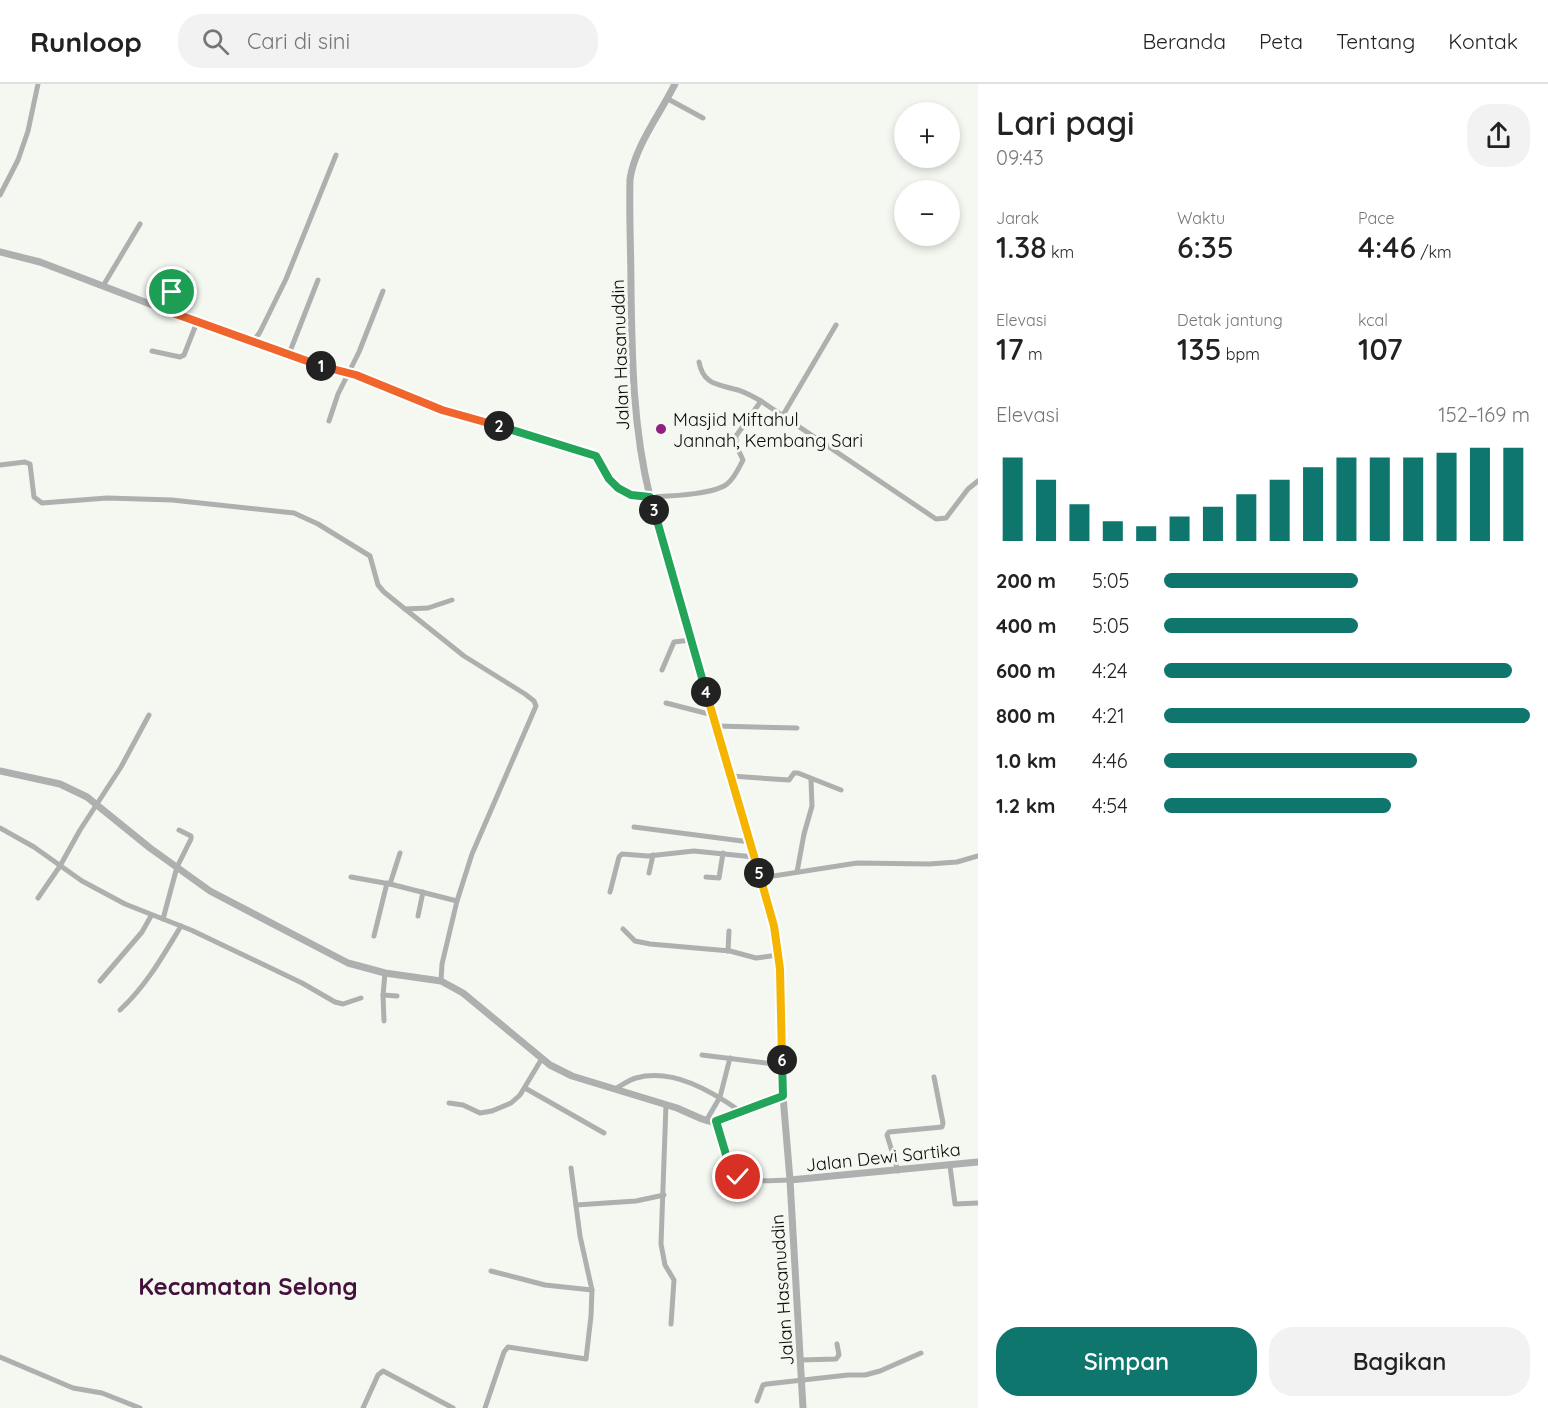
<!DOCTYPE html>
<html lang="id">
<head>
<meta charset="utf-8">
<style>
  body { margin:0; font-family:Quicksand,sans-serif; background:#f2f2f2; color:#222; height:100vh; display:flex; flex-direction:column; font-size:22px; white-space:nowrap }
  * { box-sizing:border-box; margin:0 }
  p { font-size:20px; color:#767676 }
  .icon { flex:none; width:33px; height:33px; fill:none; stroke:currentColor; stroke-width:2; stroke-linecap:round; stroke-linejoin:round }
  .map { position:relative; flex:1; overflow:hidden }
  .panel { display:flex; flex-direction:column; background:#fff; width:570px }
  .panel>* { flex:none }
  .fabs { position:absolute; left:894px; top:18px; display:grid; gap:12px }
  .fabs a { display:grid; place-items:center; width:66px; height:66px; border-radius:50%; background:#fff; box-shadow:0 3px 9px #0003; font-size:30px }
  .pin { position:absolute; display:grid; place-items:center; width:51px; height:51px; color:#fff; margin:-26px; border:3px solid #fff; border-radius:50%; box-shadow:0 2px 6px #0007 }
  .km { position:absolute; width:30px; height:30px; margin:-15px; border-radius:50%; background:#222; color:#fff; font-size:16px; line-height:30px; text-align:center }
  .round { display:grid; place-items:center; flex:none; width:63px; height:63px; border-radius:24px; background:#f2f2f2 }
  .head { display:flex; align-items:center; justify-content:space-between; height:102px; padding:0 18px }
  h1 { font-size:33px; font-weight:600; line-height:45px }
  .figures { display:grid; grid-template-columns:repeat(3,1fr); gap:9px; height:102px; padding:6px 18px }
  .figures div { display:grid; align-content:center }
  .figures b { font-size:30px; font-weight:600 }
  .figures small { font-size:16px; font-weight:400 }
  .figures p { font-size:16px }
  .chart { height:168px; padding:12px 18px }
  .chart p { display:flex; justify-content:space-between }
  .chart svg { width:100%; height:108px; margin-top:6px; stroke:#0f766e; stroke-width:6 }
  .cta { display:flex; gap:12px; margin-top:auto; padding:12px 18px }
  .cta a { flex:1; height:69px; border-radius:24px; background:#0f766e; color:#fff; font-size:24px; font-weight:600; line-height:69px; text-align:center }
  .cta a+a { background:#f2f2f2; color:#222 }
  ul { padding:0 18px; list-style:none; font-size:20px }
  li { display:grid; grid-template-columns:96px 72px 1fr; align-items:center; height:45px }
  li i { height:15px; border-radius:8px; background:#0f766e }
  header { display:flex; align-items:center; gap:36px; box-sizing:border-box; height:84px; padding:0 30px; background:#fff; border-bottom:2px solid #e0e0e0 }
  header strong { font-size:28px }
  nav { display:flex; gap:33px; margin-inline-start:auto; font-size:21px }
  .search { width:420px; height:54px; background:#f2f2f2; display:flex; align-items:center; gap:15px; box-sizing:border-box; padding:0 21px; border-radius:24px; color:#767676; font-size:22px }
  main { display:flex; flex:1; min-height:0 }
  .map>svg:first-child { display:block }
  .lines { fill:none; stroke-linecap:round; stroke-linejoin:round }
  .minor { stroke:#adb0ae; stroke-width:5 }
  .tertiary { stroke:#adb0ae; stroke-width:7 }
  .split-1-casing { stroke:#fff; stroke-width:12 }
  .split-2-casing { stroke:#fff; stroke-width:12 }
  .split-3-casing { stroke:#fff; stroke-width:12 }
  .split-4-casing { stroke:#fff; stroke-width:12 }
  .split-5-casing { stroke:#fff; stroke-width:12 }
  .split-6-casing { stroke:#fff; stroke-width:12 }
  .split-7-casing { stroke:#fff; stroke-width:12 }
  .split-1 { stroke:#f0652b; stroke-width:8 }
  .split-2 { stroke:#f0652b; stroke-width:8 }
  .split-3 { stroke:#22a559; stroke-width:8 }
  .split-4 { stroke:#22a559; stroke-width:8 }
  .split-5 { stroke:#f5b400; stroke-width:8 }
  .split-6 { stroke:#f5b400; stroke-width:8 }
  .split-7 { stroke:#22a559; stroke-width:8 }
  .poi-dot { fill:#901f80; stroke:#f4f8f1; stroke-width:2 }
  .labels { text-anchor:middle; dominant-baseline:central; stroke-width:6; stroke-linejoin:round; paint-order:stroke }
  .street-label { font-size:18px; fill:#0c0d0b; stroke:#f4f8f1 }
  .poi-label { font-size:18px; fill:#0c0d0b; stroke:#f4f8f1; text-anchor:start }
  .district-label { font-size:24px; font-weight:bold; fill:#45103d; stroke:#f4f8f1 }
</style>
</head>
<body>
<header>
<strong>Runloop</strong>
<div class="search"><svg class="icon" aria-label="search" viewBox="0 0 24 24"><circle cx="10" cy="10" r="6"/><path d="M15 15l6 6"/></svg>Cari di sini</div>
<nav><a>Beranda</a><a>Peta</a><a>Tentang</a><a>Kontak</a></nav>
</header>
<main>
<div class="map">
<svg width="978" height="1324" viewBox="0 0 978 1324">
  <rect width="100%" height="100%" fill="#f4f8f1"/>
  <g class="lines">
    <g class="minor">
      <path d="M668 15 703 34"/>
      <path d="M0 111 18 76 28 47 38 0"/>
      <path d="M103 202 140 140"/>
      <path d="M162 225 187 189"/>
      <path d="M253 258 260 248 286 195 336 71"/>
      <path d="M152 267 180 273 184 271 197 238"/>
      <path d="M289 270 318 196"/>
      <path d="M699 278C703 299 715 300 734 305 744 307 752 312 761 317"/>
      <path d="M783 331 836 241"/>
      <path d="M329 337 338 310 359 268 383 207"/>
      <path d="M0 381 25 378 30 380 34 413 42 419 107 414 172 416 294 429 318 440 370 472 378 501 384 508 405 525 428 524 452 516"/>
      <path d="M650 413C667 412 713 411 727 400 734 395 739 384 743 376L736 361V352L761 317 936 435 946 434 968 405 978 397"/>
      <path d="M405 525 464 572 525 610 534 617 536 622 472 770 457 817 442 880 441 897"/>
      <path d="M662 586 674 558 691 556"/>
      <path d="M666 619 713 631"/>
      <path d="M716 642 797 644"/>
      <path d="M731 692 789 696 794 689H798L841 706"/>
      <path d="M634 743 750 758"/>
      <path d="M0 744 34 763 82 797 125 820 191 846 302 899 335 918 343 920 361 914"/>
      <path d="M797 788 804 750 812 722 811 696"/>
      <path d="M649 789 653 771"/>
      <path d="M351 793 390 800 457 817"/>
      <path d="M706 793 719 794 723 769"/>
      <path d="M760 794 857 779 929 780 957 778 978 772"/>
      <path d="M390 800 400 769"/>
      <path d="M610 808 619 773 622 770 648 772 694 767 754 773"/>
      <path d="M38 814 60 782 80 746 121 683 149 631"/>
      <path d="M418 832 423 808"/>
      <path d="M163 835 177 783 191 755V752L179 746"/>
      <path d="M623 845 635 857 650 860 730 867 756 874 778 871"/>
      <path d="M374 852 387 799"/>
      <path d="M728 867 729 847"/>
      <path d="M100 897 142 848 151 832"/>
      <path d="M383 911 397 912"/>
      <path d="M120 926C146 902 163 872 181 842"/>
      <path d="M384 937 383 911 385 889"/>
      <path d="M702 971 782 981"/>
      <path d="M525 1004 604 1049"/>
      <path d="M615 1005C622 1001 629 996 636 994 673 984 711 1007 740 1027"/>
      <path d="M449 1019 463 1021 480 1029 492 1027 511 1019 520 1011 541 976"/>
      <path d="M666 1020 661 1160 665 1181 674 1196 671 1240"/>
      <path d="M706 1037 720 1013 730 974"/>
      <path d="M716 1037C732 1096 726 1099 790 1096"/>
      <path d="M950 1082 955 1120 978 1119"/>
      <path d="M898 1087 887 1051 889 1048 942 1043 943 1039 934 993"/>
      <path d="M576 1121 636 1117 664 1111"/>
      <path d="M491 1187 545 1201 592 1206"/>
      <path d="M0 1273 73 1304 102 1309 140 1324"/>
      <path d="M801 1276 836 1275 839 1271 837 1260"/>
      <path d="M757 1317 763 1301 767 1300 848 1291H865L880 1287 921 1269"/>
      <path d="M363 1324 378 1291 383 1287 453 1324"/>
      <path d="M485 1324 504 1268 508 1263 586 1275 591 1232 592 1206 580 1152 571 1084"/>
    </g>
    <g class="tertiary">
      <path d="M675 0C660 30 635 62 630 95 629 132 631 169 631 206 632 276 633 344 650 413L774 842 780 886 783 1012 790 1096 803 1324"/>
      <path d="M0 168 40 178 226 249 315 280 355 291 442 326 591 370C600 374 600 380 605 389 614 407 631 411 650 413"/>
      <path d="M0 687 60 700 87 713 150 764 210 807 348 879 385 889 441 897 463 909 550 981 572 992 677 1024 702 1035 712 1038 783 1012"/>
      <path d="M790 1096 978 1078"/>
    </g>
  </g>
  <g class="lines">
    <g class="split-1-casing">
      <path id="split-1" d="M172 208 162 225 321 282"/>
    </g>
    <g class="split-2-casing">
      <path id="split-2" d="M321 282 356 291 442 326 499 342"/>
    </g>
    <g class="split-3-casing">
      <path id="split-3" d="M499 342 596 372 609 395 618 404 631 411 650 413 654 426"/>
    </g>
    <g class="split-4-casing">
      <path id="split-4" d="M654 426 706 608"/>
    </g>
    <g class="split-5-casing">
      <path id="split-5" d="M706 608 759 789"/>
    </g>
    <g class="split-6-casing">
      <path id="split-6" d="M759 789 774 842 780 885 782 976"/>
    </g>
    <g class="split-7-casing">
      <path id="split-7" d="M738 1093 730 1084 716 1037 783 1012 782 976"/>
    </g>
    <use href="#split-1" class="split-1"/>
    <use href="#split-2" class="split-2"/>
    <use href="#split-3" class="split-3"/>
    <use href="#split-4" class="split-4"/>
    <use href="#split-5" class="split-5"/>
    <use href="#split-6" class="split-6"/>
    <use href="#split-7" class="split-7"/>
  </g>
  <circle class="poi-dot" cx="661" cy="345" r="6"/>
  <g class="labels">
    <g class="street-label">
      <text transform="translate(620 271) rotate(-92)">Jalan Hasanuddin</text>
      <text transform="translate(883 1073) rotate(-6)">Jalan Dewi Sartika</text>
      <text transform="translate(782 1206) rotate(-94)">Jalan Hasanuddin</text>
    </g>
    <g class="poi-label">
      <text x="673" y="335">Masjid Miftahul<tspan x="673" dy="21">Jannah, Kembang Sari</tspan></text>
    </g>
    <g class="district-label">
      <text x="248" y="1202">Kecamatan Selong</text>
    </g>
  </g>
</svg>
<div class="fabs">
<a>+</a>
<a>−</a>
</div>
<div class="pin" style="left:172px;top:208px;background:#1e9e55"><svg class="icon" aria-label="arrive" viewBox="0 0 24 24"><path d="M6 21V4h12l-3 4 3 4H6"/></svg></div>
<div class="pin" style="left:738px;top:1093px;background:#d93025"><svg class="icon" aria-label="check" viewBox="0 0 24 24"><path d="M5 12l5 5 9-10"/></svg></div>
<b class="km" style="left:321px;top:282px">1</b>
<b class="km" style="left:499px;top:342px">2</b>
<b class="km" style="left:654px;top:426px">3</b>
<b class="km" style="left:706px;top:608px">4</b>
<b class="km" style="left:759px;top:789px">5</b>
<b class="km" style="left:782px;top:976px">6</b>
</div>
<section class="panel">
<div class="head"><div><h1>Lari pagi</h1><p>09:43</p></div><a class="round"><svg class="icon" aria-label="share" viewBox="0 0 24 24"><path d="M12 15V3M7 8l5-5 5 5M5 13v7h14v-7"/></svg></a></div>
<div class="figures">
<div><p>Jarak</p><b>1.38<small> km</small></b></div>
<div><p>Waktu</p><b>6:35</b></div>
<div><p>Pace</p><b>4:46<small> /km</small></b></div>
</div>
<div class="figures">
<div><p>Elevasi</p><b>17<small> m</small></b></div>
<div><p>Detak jantung</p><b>135<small> bpm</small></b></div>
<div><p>kcal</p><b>107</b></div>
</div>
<div class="chart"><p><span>Elevasi</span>152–169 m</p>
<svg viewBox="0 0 160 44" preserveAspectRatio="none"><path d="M5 44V10M15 44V19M25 44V29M35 44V36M45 44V38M55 44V34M65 44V30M75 44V25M85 44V19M95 44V14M105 44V10M115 44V10M125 44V10M135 44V8M145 44V6M155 44V6"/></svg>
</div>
<ul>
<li><b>200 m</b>5:05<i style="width:53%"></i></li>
<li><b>400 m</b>5:05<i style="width:53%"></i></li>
<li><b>600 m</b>4:24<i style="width:95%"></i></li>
<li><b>800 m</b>4:21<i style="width:100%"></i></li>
<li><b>1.0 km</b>4:46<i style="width:69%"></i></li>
<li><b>1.2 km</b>4:54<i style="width:62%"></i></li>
</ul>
<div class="cta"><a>Simpan</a><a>Bagikan</a></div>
</section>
</main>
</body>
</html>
